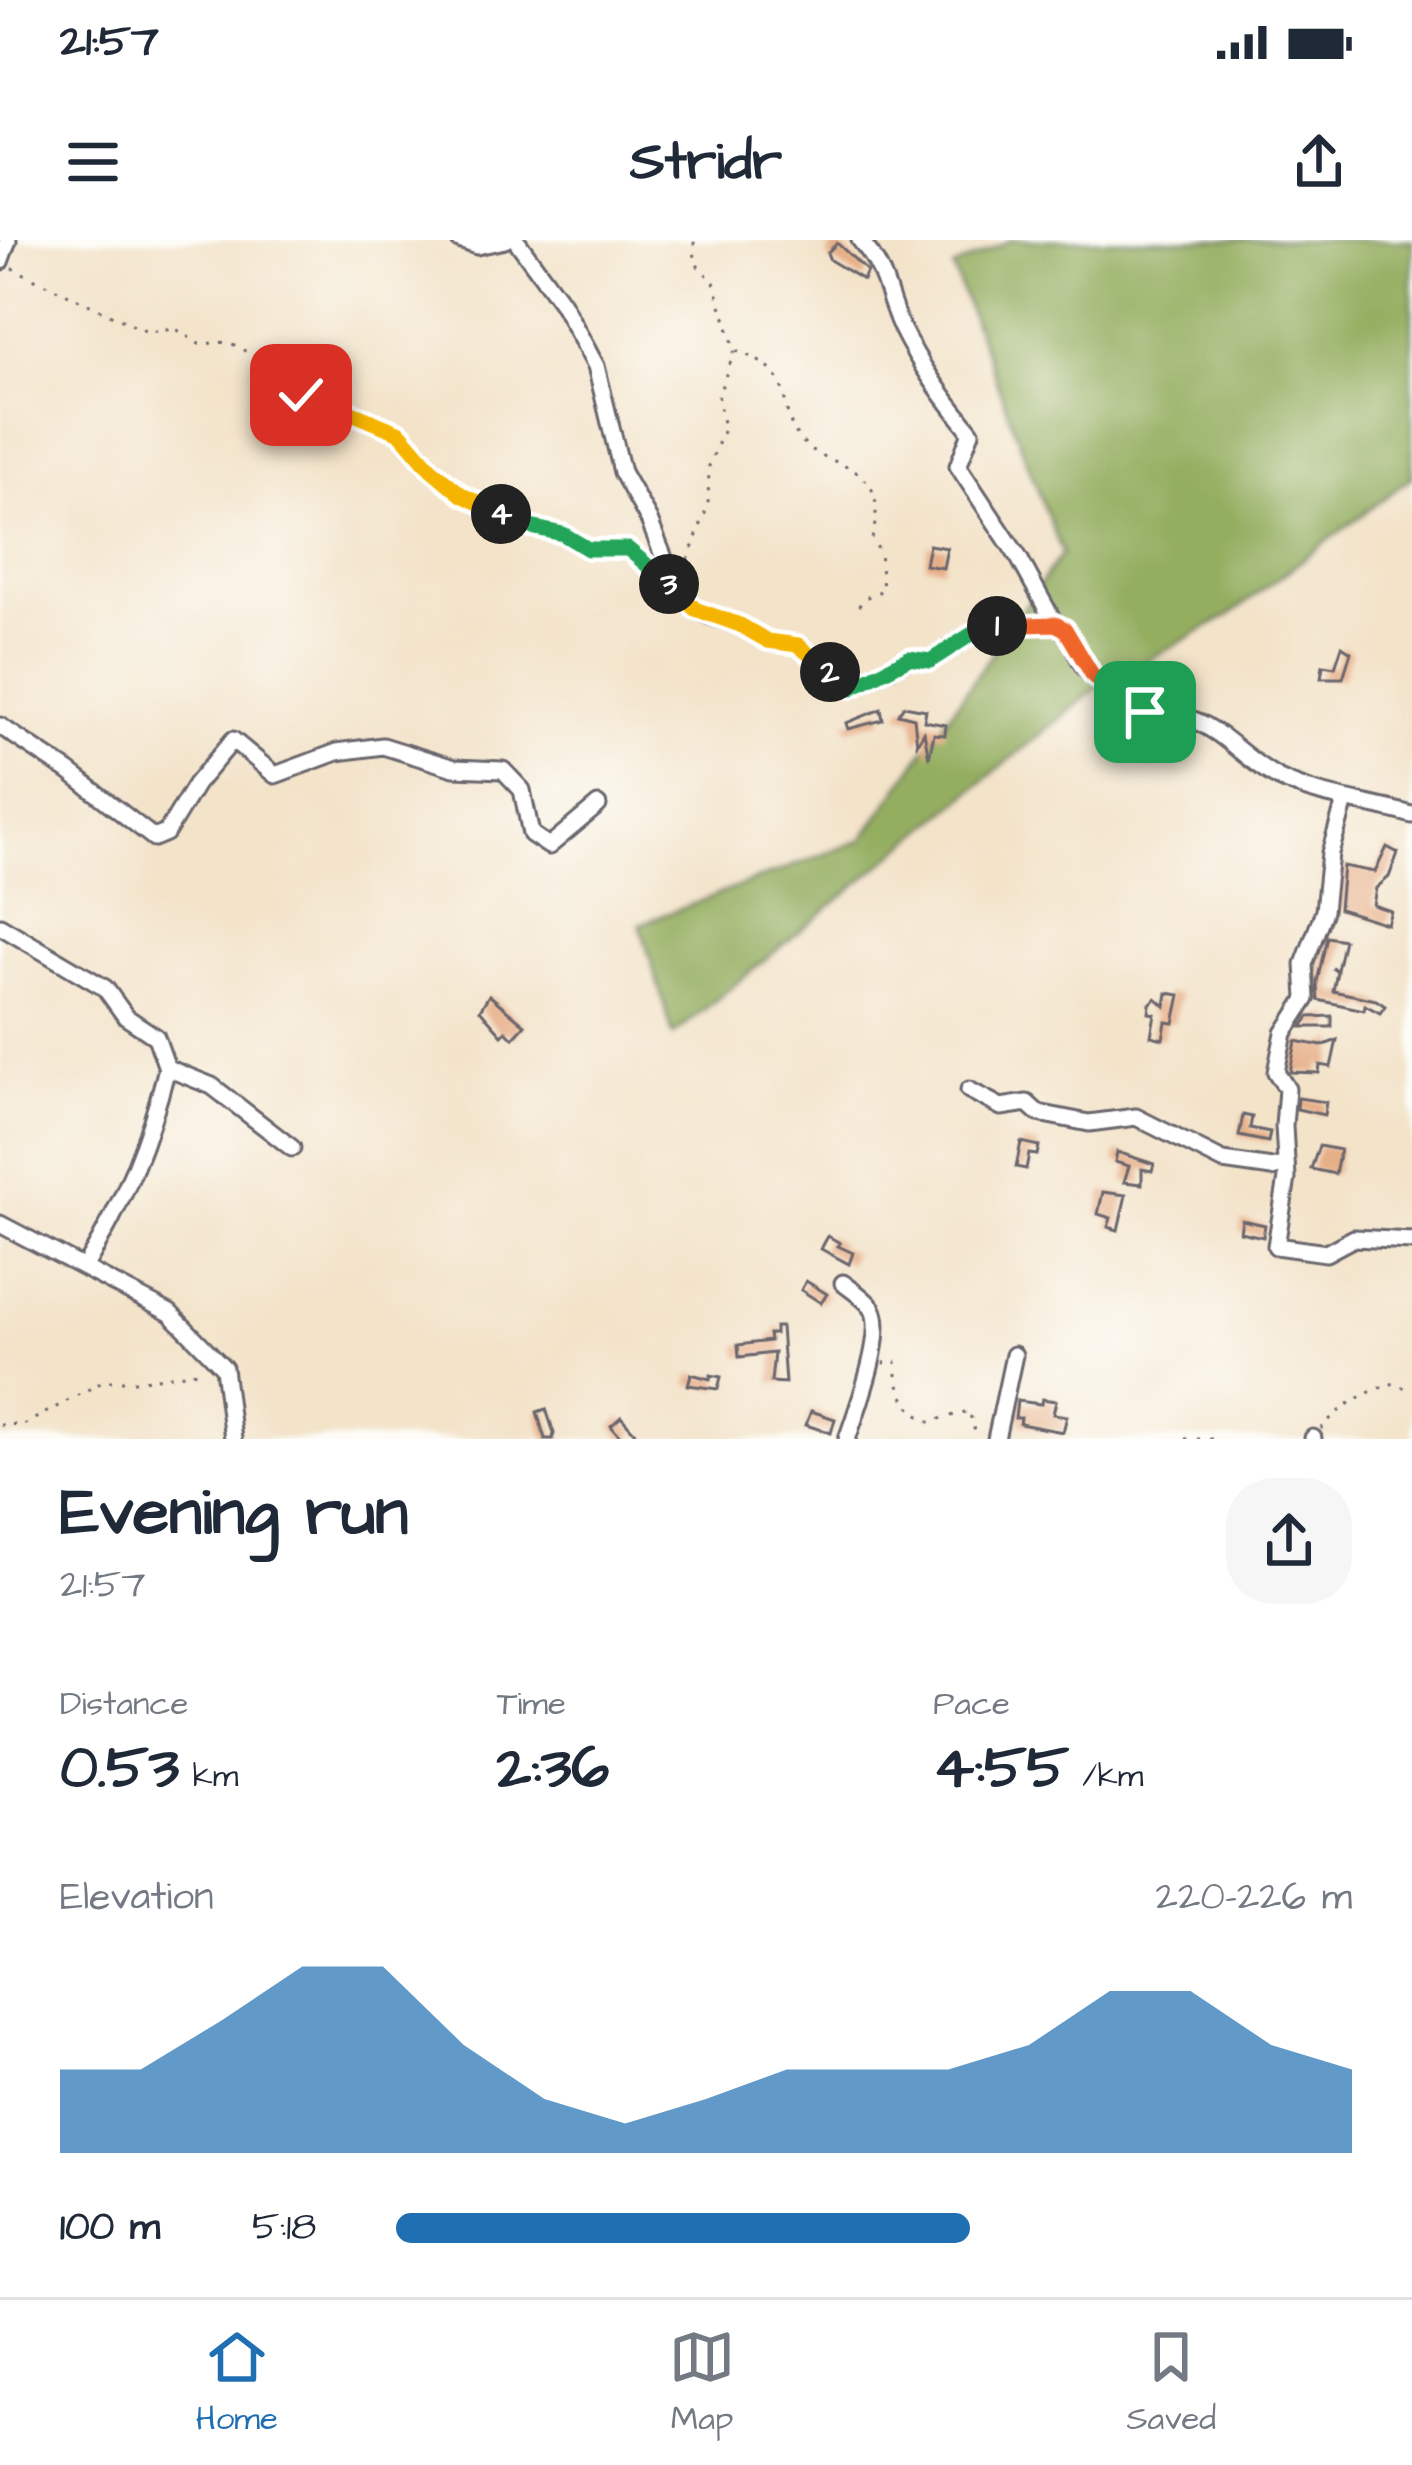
<!DOCTYPE html>
<html lang="en">
<head>
<meta charset="utf-8">
<style>
  body { margin:0; font-family:"Architects Daughter",sans-serif; background:#f6f6f7; color:#1f2937; height:100vh; display:flex; flex-direction:column; font-size:45px; white-space:nowrap }
  * { box-sizing:border-box; margin:0 }
  p { font-size:39px; color:#747a83 }
  .icon { flex:none; width:66px; height:66px; fill:none; stroke:currentColor; stroke-width:2; stroke-linecap:round; stroke-linejoin:round }
  .map { position:relative; height:1199px; overflow:hidden }
  .side { display:flex; flex-direction:column; background:#fff; flex:1 }
  .side>* { flex:none }
  .pin { position:absolute; display:grid; place-items:center; width:102px; height:102px; color:#fff; margin:-51px; border-radius:24px; box-shadow:0 6px 18px #0006 }
  .km { position:absolute; width:60px; height:60px; margin:-30px; border-radius:50%; background:#222; color:#fff; font-size:33px; line-height:60px; text-align:center }
  .round { display:grid; place-items:center; flex:none; width:126px; height:126px; border-radius:48px; background:#f6f6f7 }
  .overview { display:flex; align-items:center; justify-content:space-between; height:204px; padding:0 60px }
  h1 { font-size:66px; font-weight:700; line-height:90px }
  .figures { display:grid; grid-template-columns:repeat(3,1fr); gap:18px; height:204px; padding:12px 60px }
  .figures div { display:grid; align-content:center }
  .figures b { font-size:60px; font-weight:700 }
  .figures small { font-size:33px; font-weight:400 }
  .figures p { font-size:33px }
  .chart { height:336px; padding:24px 60px }
  .chart p { display:flex; justify-content:space-between }
  .chart svg { width:100%; height:216px; margin-top:12px; fill:#1f6fb2; opacity:.7 }
  ul { padding:0 60px; list-style:none; font-size:39px }
  li { display:grid; grid-template-columns:192px 144px 1fr; align-items:center; height:90px }
  li i { height:30px; border-radius:15px; background:#1f6fb2 }
  .status { display:flex; justify-content:space-between; align-items:center; height:84px; padding:0 60px; background:#fff; direction:ltr }
  .status svg { height:33px; fill:currentColor }
  header { display:flex; justify-content:space-between; align-items:center; height:156px; padding:0 60px; background:#fff; font-size:54px; font-weight:700 }
  .menu { display:flex; justify-content:space-around; align-items:center; height:168px; border-top:3px solid #e0e1e3; background:#fff; font-size:33px; color:#747a83 }
  .menu a { display:grid; justify-items:center; gap:6px }
  .menu .on { color:#1f6fb2 }
  .map>svg:first-child { display:block }
  .forest { fill:#94ae60; stroke:#5b684e; stroke-width:3 }
  .building { fill:#e7af88 }
  .lines { fill:none; stroke-linecap:round; stroke-linejoin:round }
  .minor-casing { stroke:#6b666d; stroke-width:21 }
  .path { stroke:#6b666d; stroke-width:3; stroke-dasharray:3 9; stroke-linecap:butt }
  .minor { stroke:#fff; stroke-width:15 }
  .split-1-casing { stroke:#fff; stroke-width:24 }
  .split-2-casing { stroke:#fff; stroke-width:24 }
  .split-3-casing { stroke:#fff; stroke-width:24 }
  .split-4-casing { stroke:#fff; stroke-width:24 }
  .split-5-casing { stroke:#fff; stroke-width:24 }
  .split-6-casing { stroke:#fff; stroke-width:24 }
  .split-1 { stroke:#f0652b; stroke-width:15 }
  .split-2 { stroke:#22a559; stroke-width:15 }
  .split-3 { stroke:#f5b400; stroke-width:15 }
  .split-4 { stroke:#22a559; stroke-width:15 }
  .split-5 { stroke:#f5b400; stroke-width:15 }
  .split-6 { stroke:#f0652b; stroke-width:15 }
</style>
</head>
<body>
<div class="status"><b>21:57</b><svg viewBox="0 0 49 12"><path d="M0 12V9h3v3zM5 12V6h3v6zM10 12V3h3v9zM15 12V0h3v12zM26 1h20v11H26zM47 4h2v5h-2z"/></svg></div>
<header><svg class="icon" aria-label="menu" viewBox="0 0 24 24"><path d="M4 6h16M4 12h16M4 18h16"/></svg>Stridr<svg class="icon" aria-label="share" viewBox="0 0 24 24"><path d="M12 15V3M7 8l5-5 5 5M5 13v7h14v-7"/></svg></header>
<div class="map">
<svg width="1412" height="1199" viewBox="0 0 1412 1199">
  <rect width="100%" height="100%" fill="#fdfcf7"/>
  <filter id="ink" filterUnits="userSpaceOnUse"><feTurbulence type="fractalNoise" baseFrequency=".00833" numOctaves="2"/><feDisplacementMap in="SourceGraphic" scale="24" xChannelSelector="R" yChannelSelector="G"/><feConvolveMatrix kernelMatrix="1 2 1 2 8 2 1 2 1" color-interpolation-filters="sRGB"/></filter>
  <filter id="wash" filterUnits="userSpaceOnUse"><feTurbulence type="fractalNoise" baseFrequency=".004" numOctaves="4" result="noise"/><feDisplacementMap in="SourceGraphic" scale="48" xChannelSelector="R" yChannelSelector="G"/><feGaussianBlur stdDeviation="2.7" result="paint"/><feColorMatrix in="noise" values="0 0 0 0 0 0 0 0 0 0 0 0 0 0 0 0 0 1.4 0 .05"/><feComposite in="paint" operator="in"/></filter>
  <g filter="url(#wash)">
    <rect width="100%" height="100%" fill="#f3e3c9"/>
    <path class="forest" d="M1011 0H1412V237L1228 376 1097 448 673 795 640 684 862 600 1062 313 953 28Z"/>
    <g id="blocks">
      <g class="building">
        <path d="M837 3 867 31 863 40 830 20 827 13Z"/>
        <path d="M929 305 947 308 943 328 925 325Z"/>
        <path d="M1342 406 1351 412 1343 438H1321L1323 425 1335 427Z"/>
        <path d="M904 466 926 470 924 481 946 485 945 495 934 494 929 518 924 492 917 504 914 478 898 474Z"/>
        <path d="M881 469 883 480 848 489 846 483Z"/>
        <path d="M1387 607 1398 613 1389 637 1376 648 1373 665 1391 671 1387 684 1339 669 1343 626 1375 632Z"/>
        <path d="M1327 697 1344 700 1337 730 1332 728 1337 732 1333 751 1376 760 1385 766 1380 773 1365 765 1364 770 1318 760 1317 742Z"/>
        <path d="M1167 753 1180 755 1174 783 1166 782 1163 799 1151 796 1155 774 1149 773 1150 764 1156 758 1165 766Z"/>
        <path d="M489 755 525 785 513 798 506 791 502 795 480 770Z"/>
        <path d="M1332 776V787H1302L1309 777Z"/>
        <path d="M1337 800 1331 827 1320 825 1319 833 1290 832 1296 801 1322 806Z"/>
        <path d="M1298 858 1326 862 1324 875 1297 869Z"/>
        <path d="M1243 875 1252 877 1250 888 1270 892 1268 902 1239 896Z"/>
        <path d="M1021 902 1039 906 1037 915 1029 914 1026 929 1016 927Z"/>
        <path d="M1319 906 1340 910 1335 934 1311 929Z"/>
        <path d="M1117 912 1154 924 1152 931 1142 929V944L1124 942 1129 926 1115 922Z"/>
        <path d="M1103 952 1126 955 1118 990 1108 987 1111 978 1098 974Z"/>
        <path d="M1242 980 1265 985 1263 997 1240 992Z"/>
        <path d="M828 996 840 1003 838 1006 853 1013 849 1024 821 1009Z"/>
        <path d="M806 1041 827 1054 821 1063 801 1050Z"/>
        <path d="M775 1087H781L785 1143 771 1142 774 1113 739 1117 738 1105 770 1101 769 1094H775Z"/>
        <path d="M691 1134 710 1139 711 1135 721 1137 718 1149 688 1145Z"/>
        <path d="M1042 1159 1056 1161 1053 1174 1067 1176 1063 1192 1020 1184 1021 1178H1015L1017 1161 1041 1164Z"/>
        <path d="M546 1169 554 1193 553 1199H545L537 1172Z"/>
        <path d="M811 1171 835 1179 831 1193 806 1185Z"/>
        <path d="M621 1177 635 1193 629 1199H622L611 1186Z"/>
      </g>
    </g>
  </g>
  <g filter="url(#ink)">
    <use href="#blocks" fill-opacity="0" stroke="#6b666d" stroke-width="3"/>
    <g class="lines">
      <g class="minor-casing">
        <g id="minor">
          <path d="M459 0 477 6 505 0"/>
          <path d="M516 0 562 63 596 126 622 232 649 280 677 351 695 369 710 376 740 385 768 401 798 405 851 448 909 419 930 421 975 392 1001 385 1055 384"/>
          <path d="M860 0C888 33 885 51 901 87 920 126 944 158 971 192L958 226 1019 318 1055 384C1073 393 1074 413 1085 428 1091 436 1118 459 1126 464 1140 473 1146 469 1161 469 1173 470 1185 477 1196 481 1226 494 1249 523 1279 538 1321 558 1368 562 1412 575"/>
          <path d="M0 22 8 0"/>
          <path d="M0 486 68 531 154 598 166 593 196 544 233 500 275 535 337 512 383 506 454 528 503 530 522 550 531 594 549 606 598 565"/>
          <path d="M1345 561 1330 613 1324 671 1304 724 1306 759 1284 793 1276 832 1287 849 1284 886 1287 938 1276 1006 1326 1013 1354 998 1412 1001"/>
          <path d="M0 686 105 748 126 777 156 797 167 828"/>
          <path d="M969 850 1001 867 1027 863 1038 873 1089 883 1136 877 1223 921 1272 928 1286 924"/>
          <path d="M0 984 170 1073 224 1128 233 1199"/>
          <path d="M85 1026C124 962 149 900 167 828L212 846 292 908"/>
          <path d="M843 1043C852 1050 866 1059 872 1068 887 1092 856 1173 847 1199"/>
          <path d="M996 1199 1014 1115"/>
          <path d="M1313 1199V1198"/>
        </g>
      </g>
      <g class="path">
        <path d="M12 28 147 92 176 89 199 104 229 102 254 116 269 136 301 155 324 159 400 193 431 229 462 255 526 285 563 294 588 309H628L654 331"/>
        <path d="M736 111C807 136 769 169 805 204 825 223 862 224 873 252 879 266 875 285 872 299L880 312 883 350 865 358 854 372"/>
        <path d="M684 331 708 265 709 226 724 189 718 156 735 110 714 42 695 23 694 0"/>
        <path d="M883 1123 896 1122C897 1150 905 1169 929 1182L969 1171 977 1199"/>
        <path d="M0 1185 25 1184 104 1141H136L204 1131"/>
        <path d="M1321 1189C1340 1166 1366 1151 1395 1143L1412 1152"/>
        <path d="M1185 1199H1216"/>
      </g>
      <use href="#minor" class="minor"/>
    </g>
  </g>
  <g class="lines" filter="url(#ink)">
    <g class="split-1-casing">
      <path id="split-1" d="M997 386 1055 384 1065 389 1093 436 1129 466 1145 472"/>
    </g>
    <g class="split-2-casing">
      <path id="split-2" d="M830 432 851 448 909 418 930 421 975 392 997 386"/>
    </g>
    <g class="split-3-casing">
      <path id="split-3" d="M669 344 695 369 740 385 768 401 798 405 830 432"/>
    </g>
    <g class="split-4-casing">
      <path id="split-4" d="M501 274 526 286 563 294 588 309H628L669 344"/>
    </g>
    <g class="split-5-casing">
      <path id="split-5" d="M347 171 400 193 431 229 462 255 501 274"/>
    </g>
    <g class="split-6-casing">
      <path id="split-6" d="M301 155 324 159 347 171"/>
    </g>
    <use href="#split-1" class="split-1"/>
    <use href="#split-2" class="split-2"/>
    <use href="#split-3" class="split-3"/>
    <use href="#split-4" class="split-4"/>
    <use href="#split-5" class="split-5"/>
    <use href="#split-6" class="split-6"/>
  </g>
</svg>
<div class="pin" style="left:1145px;top:472px;background:#1e9e55"><svg class="icon" aria-label="arrive" viewBox="0 0 24 24"><path d="M6 21V4h12l-3 4 3 4H6"/></svg></div>
<div class="pin" style="left:301px;top:155px;background:#d93025"><svg class="icon" aria-label="check" viewBox="0 0 24 24"><path d="M5 12l5 5 9-10"/></svg></div>
<b class="km" style="left:997px;top:386px">1</b>
<b class="km" style="left:830px;top:432px">2</b>
<b class="km" style="left:669px;top:344px">3</b>
<b class="km" style="left:501px;top:274px">4</b>
</div>
<section class="side">
<div class="overview"><div><h1>Evening run</h1><p>21:57</p></div><a class="round"><svg class="icon" aria-label="share" viewBox="0 0 24 24"><path d="M12 15V3M7 8l5-5 5 5M5 13v7h14v-7"/></svg></a></div>
<div class="figures">
<div><p>Distance</p><b>0.53<small> km</small></b></div>
<div><p>Time</p><b>2:36</b></div>
<div><p>Pace</p><b>4:55<small> /km</small></b></div>
</div>
<div class="chart"><p><span>Elevation</span>220–226 m</p>
<svg viewBox="0 0 160 44" preserveAspectRatio="none"><path d="M0 44V27L10 27L20 17L30 6L40 6L50 22L60 33L70 38L80 33L90 27L100 27L110 27L120 22L130 11L140 11L150 22L160 27V44z"/></svg>
</div>
<ul>
<li><b>100 m</b>5:18<i style="width:60%"></i></li>
</ul>
</section>
<nav class="menu">
<a class="on"><svg class="icon" aria-label="home" viewBox="0 0 24 24"><path d="M3 11l9-7 9 7M6 9v11h12V9"/></svg>Home</a>
<a><svg class="icon" aria-label="map" viewBox="0 0 24 24"><path d="M3 6l6-2 6 2 6-2v14l-6 2-6-2-6 2zM9 4v14M15 6v14"/></svg>Map</a>
<a><svg class="icon" aria-label="saved" viewBox="0 0 24 24"><path d="M7 4h10v16l-5-4-5 4z"/></svg>Saved</a>
</nav>
</body>
</html>
